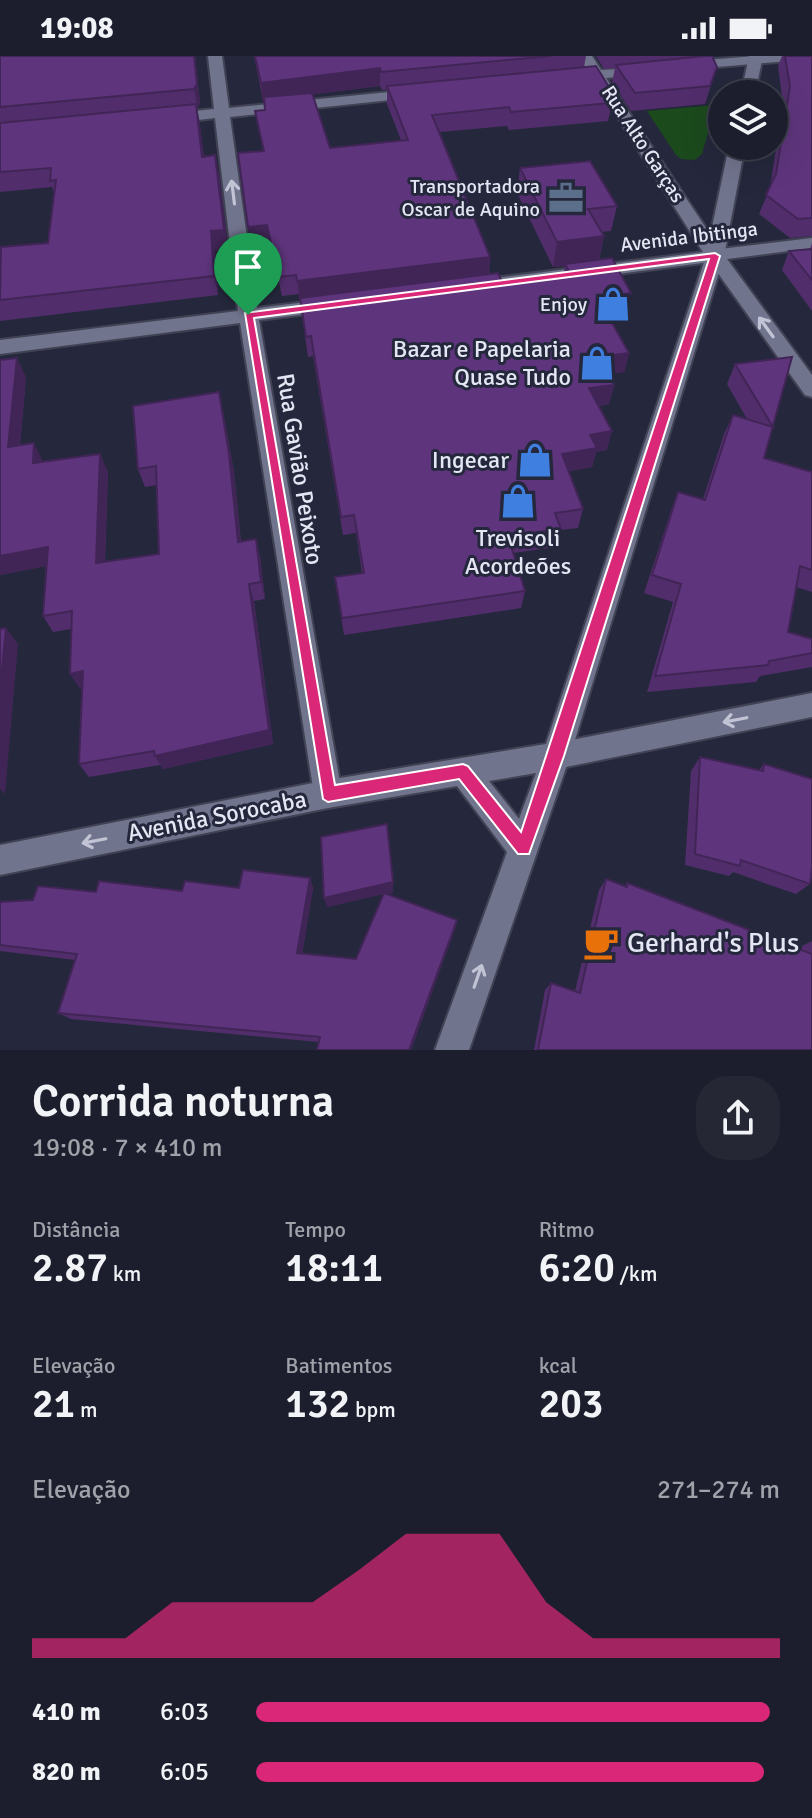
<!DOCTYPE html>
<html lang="pt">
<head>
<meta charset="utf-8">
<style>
  body { margin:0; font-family:Signika,sans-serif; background:#252735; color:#f1f3f6; height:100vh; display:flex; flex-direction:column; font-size:30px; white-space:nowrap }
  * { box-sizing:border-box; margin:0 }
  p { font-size:26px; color:#a0a2aa }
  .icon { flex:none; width:44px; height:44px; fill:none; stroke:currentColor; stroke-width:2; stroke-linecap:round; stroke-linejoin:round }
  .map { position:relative; height:994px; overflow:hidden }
  .sheet { display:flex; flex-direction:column; background:#1c1e2d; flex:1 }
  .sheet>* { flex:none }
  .fabs { position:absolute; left:708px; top:24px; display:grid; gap:16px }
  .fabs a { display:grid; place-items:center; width:80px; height:80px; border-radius:50%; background:#1c1e2d; box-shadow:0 8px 32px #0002,0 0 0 2px #3a3c49; font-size:40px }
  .pin { position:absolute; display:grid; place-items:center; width:68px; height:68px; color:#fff; margin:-82px -34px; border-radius:50% 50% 50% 0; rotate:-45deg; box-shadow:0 0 8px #0007 }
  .pin .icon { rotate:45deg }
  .round { display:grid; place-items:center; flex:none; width:84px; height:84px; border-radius:32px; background:#252735 }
  .headline { display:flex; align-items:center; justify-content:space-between; height:136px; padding:0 32px }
  h1 { font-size:44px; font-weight:600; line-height:60px }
  .stats { display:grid; grid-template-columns:repeat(3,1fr); gap:12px; height:136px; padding:8px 32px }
  .stats div { display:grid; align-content:center }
  .stats b { font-size:40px; font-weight:600 }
  .stats small { font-size:22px; font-weight:400 }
  .stats p { font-size:22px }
  .chart { height:224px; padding:16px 32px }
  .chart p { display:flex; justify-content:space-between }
  .chart svg { width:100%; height:144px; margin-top:8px; fill:#db2777; opacity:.7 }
  ul { padding:0 32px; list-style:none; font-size:26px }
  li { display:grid; grid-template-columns:128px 96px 1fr; align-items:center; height:60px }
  li i { height:20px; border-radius:10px; background:#db2777 }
  .status { display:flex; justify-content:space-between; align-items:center; height:56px; padding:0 40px; background:#1c1e2d; direction:ltr }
  .status svg { height:22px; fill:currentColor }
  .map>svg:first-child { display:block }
  .green { fill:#1b4a1d }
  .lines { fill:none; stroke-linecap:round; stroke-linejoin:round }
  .street-casing { stroke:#414355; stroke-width:4 }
  .secondary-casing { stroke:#414355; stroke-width:4 }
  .street { fill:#71748d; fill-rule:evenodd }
  .secondary { fill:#71748d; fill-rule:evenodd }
  .wall { fill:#512e6b; fill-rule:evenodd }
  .shaded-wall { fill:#422557 }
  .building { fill:#5e357c; stroke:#422557; stroke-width:2 }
  .oneway { stroke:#c2c4d5 }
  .route { fill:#db2777; stroke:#fff; stroke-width:2; fill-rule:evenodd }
  .labels { text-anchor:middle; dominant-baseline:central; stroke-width:6; stroke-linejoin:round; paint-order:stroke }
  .far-street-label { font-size:20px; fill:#e4e6f4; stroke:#25283c }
  .far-poi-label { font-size:20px; fill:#e4e6f4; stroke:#25283c; text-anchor:end }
  .poi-label { font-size:24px; fill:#e4e6f4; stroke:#25283c; text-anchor:end }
  .street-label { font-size:24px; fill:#e4e6f4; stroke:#25283c }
  .near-poi-label { font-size:28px; fill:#e4e6f4; stroke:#25283c; text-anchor:start }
</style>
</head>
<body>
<div class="status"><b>19:08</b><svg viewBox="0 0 49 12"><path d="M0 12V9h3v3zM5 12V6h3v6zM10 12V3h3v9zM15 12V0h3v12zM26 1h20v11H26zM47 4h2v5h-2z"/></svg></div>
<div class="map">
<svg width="812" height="994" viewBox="0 0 812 994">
  <rect width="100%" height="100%" fill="#25283c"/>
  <path class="green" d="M716 49 702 98 695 104 681 103 676 99 647 55Z"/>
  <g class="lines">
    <g class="street-casing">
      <g id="street">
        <path d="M208 0H222L229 52 419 33 426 37 419 41 230 61 257 252 331 243 340 249 331 255 259 264 342 738 338 748 328 752 318 748 314 738 240 267 0 298V284L238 255 215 62 165 68 157 63 165 58 214 53Z"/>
        <path d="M578 0H592L601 14 651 11V17L646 18 606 22 720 193 812 182V192L727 203 812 319V341L805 339 710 206 471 237 464 235 462 231 464 227 471 225 703 196 593 23 571 25 564 21 571 17 588 15Z"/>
        <path d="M755 0H812V3L682 14 675 10 682 6Z"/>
        <path d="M812 637V661L556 713 546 709 542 700 546 691 556 687Z"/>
      </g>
    </g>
    <g class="secondary-casing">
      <g id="secondary">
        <path d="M749 0H763L755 38H741Z"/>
        <path d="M729 90H745L724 200 570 700 469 994H435L507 796 457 730 328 752 0 819V789L328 724 546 688 706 200ZM536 717 519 763 489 725Z"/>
      </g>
    </g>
    <use href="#street" class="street"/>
    <use href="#secondary" class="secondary"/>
  </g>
  <g class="wall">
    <path d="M0 0H195L200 47 197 52 204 100 219 118 228 193 215 195 218 239 0 265V196L48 187 54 137 52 131 0 136Z"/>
    <path d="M254 0H586L584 11 614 39 608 65 509 74 507 70 439 76 490 201 489 218 503 228 563 220 565 210 553 211 517 137 520 112 617 150 611 175 601 176 604 180 599 204 631 237 626 256 608 259 629 297 624 316 609 318 614 329 609 348 598 350 607 394 596 396 592 411 569 415 583 453 578 472 561 474 557 491 513 497 525 535 521 552 344 579 335 521 362 517 356 477 343 479 313 300 308 301 299 238 282 240 270 187 251 190 248 171 263 95 255 55 265 54ZM380 30 382 34 387 33V48L401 84 330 92 312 38Z"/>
    <path d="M596 0H712L717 11 705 48 631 55 612 26 615 12 604 13Z"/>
    <path d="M782 0H812V180L790 182 759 158 770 132 783 48 778 10Z"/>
    <path d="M812 187V255L782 214 789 195 810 193Z"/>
    <path d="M792 301 764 402 812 416V536L796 531 788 576 812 583V611L760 620 756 626 647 636 673 546 644 537 671 455 678 436 703 443 724 378 733 359 747 363 727 328 735 308Z"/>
    <path d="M26 321 20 389 43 406 108 416 105 506 159 498 157 429 145 431 138 413 223 355 234 416 241 486 260 500 265 543 254 545 273 688 163 713 160 709 89 721 79 708 82 632 80 633 71 573 53 576 43 560 46 510 0 519Z"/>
    <path d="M700 701 759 714 764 708 812 723V819L810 828 796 838 733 816 729 820 685 809 691 715Z"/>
    <path d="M310 822 313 832 302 898 356 903 383 838 327 851 393 826V836L387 838 457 864 455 873 411 994H317L319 986 71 963 58 957 75 904 0 895V846L33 844 96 836 182 835 239 832Z"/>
    <path d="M606 823 625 830 627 827 802 894V890L812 885V994H534L545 934 551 927 575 935 599 834Z"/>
  </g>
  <g class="shaded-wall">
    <path d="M194 0H195L200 47 198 52 194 33Z"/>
    <path d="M380 12V30L263 45 261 27Z"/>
    <path d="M196 48 200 67 206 120 202 101Z"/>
    <path d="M215 99 219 118 228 193 215 195 218 239 214 220 211 175Z"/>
    <path d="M267 169 270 187 251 190 248 171Z"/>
    <path d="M604 180 598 205 553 211 557 186Z"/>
    <path d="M490 201 488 219 300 244 297 225Z"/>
    <path d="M631 237 626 256 594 261 598 242Z"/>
    <path d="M629 297 624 316 595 320 600 301Z"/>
    <path d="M17 302 26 321 18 409 8 391Z"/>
    <path d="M614 329 609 348 585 352 589 332Z"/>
    <path d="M219 336 234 416 242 503 238 486Z"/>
    <path d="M612 375 607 394 596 396 592 411 558 417 562 398 590 379Z"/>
    <path d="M34 387 43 406 33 407Z"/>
    <path d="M100 398 108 416 104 524 96 507Z"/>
    <path d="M256 483 260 500 265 543 261 526Z"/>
    <path d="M48 491 57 508 0 519V500Z"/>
    <path d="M249 528 254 545 273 688 163 713 155 700Z"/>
    <path d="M6 572 18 588 5 738 0 733V634Z"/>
    <path d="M83 615 92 630 80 633 70 618Z"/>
    <path d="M310 822 313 832 301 905 297 897Z"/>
    <path d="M393 826V836L327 851 324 842Z"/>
    <path d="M457 864 455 873 411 994H409Z"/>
  </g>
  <g class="building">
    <path d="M0 0H194L197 28 194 33 0 51Z"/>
    <path d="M255 0H551L381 16 380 12 261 27Z"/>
    <path d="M704 0H712L717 11 710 30 635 37 616 9Z"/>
    <path d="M785 0H812V162L798 163 766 139 776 118 790 30Z"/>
    <path d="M596 10 614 39H606L611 47 511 56 509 51 432 59 490 201 297 225 296 219 279 221 267 169 248 171 238 97 264 95 255 55 265 54 264 41 312 37 330 92 408 84 387 30Z"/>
    <path d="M196 48 202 101 215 99 224 174 211 175 214 220 0 244 1 191 48 187 56 124 50 125 51 112 0 116V67Z"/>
    <path d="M590 105 617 150 588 153 604 180 557 186 520 112Z"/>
    <path d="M812 193V224L789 195Z"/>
    <path d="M612 202 631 237 598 242 629 297 600 301 614 329 589 332 612 375 590 379 597 392 562 398 583 453 555 457 561 473 508 480 525 535 342 562 335 521 364 517 354 459 341 461 311 280 306 281 300 242 498 217 503 228 571 219 565 208Z"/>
    <path d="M792 301 764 402 812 416V514L800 510 788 576 812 583V597L769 605 768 609 655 620 681 528 652 519 678 436 705 444 733 359 773 371 735 308Z"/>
    <path d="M17 302 8 391 34 387 33 407 100 398 96 507 159 498 156 410 138 413 133 350 219 336 229 398 238 486 256 483 261 526 249 528 269 674 155 700 154 695 79 708 83 615 70 618 72 555 43 560 48 491 0 500V304Z"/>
    <path d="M6 572 0 634V573Z"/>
    <path d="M700 701 763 715 764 708 812 723V811L810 828 741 804 740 810 695 798Z"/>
    <path d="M387 768 393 826 324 842 321 781Z"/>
    <path d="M243 814 310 822 297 897 356 903 384 837 457 864 409 994H317L320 981 58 957 77 898 0 889V846L33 844 38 830 96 836 99 825 182 835 185 825 239 832Z"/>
    <path d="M606 823 627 831V827L812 898V994H538L551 927 580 937Z"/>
  </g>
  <defs><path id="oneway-shaft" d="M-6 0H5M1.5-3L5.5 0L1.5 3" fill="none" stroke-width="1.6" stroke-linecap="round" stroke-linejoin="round" transform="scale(2)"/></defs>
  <g class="oneway">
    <use href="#oneway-shaft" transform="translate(233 136) rotate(-97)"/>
    <use href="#oneway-shaft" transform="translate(766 271) rotate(-126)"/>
    <use href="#oneway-shaft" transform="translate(735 664) rotate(169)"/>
    <use href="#oneway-shaft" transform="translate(94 785) rotate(169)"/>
    <use href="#oneway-shaft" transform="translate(478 920) rotate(-71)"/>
  </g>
  <path class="route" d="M715 197 720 200 564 700 529 798H518L459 723 328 746 323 743 245 257ZM709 203 521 776 468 710 463 708 335 729 254 262Z"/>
  <defs>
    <g id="office-bare" transform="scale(2.76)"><path d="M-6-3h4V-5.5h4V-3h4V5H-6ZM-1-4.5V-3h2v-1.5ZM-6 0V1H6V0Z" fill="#5c6f8a" stroke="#25283c" stroke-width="2.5" paint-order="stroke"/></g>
    <g id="shop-bare" transform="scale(2.76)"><path d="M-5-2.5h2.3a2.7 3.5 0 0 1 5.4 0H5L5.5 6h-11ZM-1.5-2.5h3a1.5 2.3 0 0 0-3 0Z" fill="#3f7fe0" stroke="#25283c" stroke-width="2.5" paint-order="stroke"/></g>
    <g id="cafe-bare" transform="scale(2.76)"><path d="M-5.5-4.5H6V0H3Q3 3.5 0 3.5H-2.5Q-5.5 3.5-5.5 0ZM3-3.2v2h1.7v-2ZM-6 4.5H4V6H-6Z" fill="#e8710a" stroke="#25283c" stroke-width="2.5" paint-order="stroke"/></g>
  </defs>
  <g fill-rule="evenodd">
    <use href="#office-bare" x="566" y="142"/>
    <use href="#shop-bare" x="613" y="248"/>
    <use href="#shop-bare" x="597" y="307"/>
    <use href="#shop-bare" x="535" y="404"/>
    <use href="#shop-bare" x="518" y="445"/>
    <use href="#cafe-bare" x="601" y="887"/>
  </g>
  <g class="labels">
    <g class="far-street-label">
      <text transform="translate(643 88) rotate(57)">Rua Alto Garças</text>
      <text transform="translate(689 181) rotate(-7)">Avenida Ibitinga</text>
    </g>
    <g class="far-poi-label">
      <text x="540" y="130">Transportadora<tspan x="540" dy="23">Oscar de Aquino</tspan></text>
      <text x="587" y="248">Enjoy</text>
    </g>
    <g class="poi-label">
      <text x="571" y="293">Bazar e Papelaria<tspan x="571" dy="28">Quase Tudo</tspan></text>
      <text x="509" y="404">Ingecar</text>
      <text x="518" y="482" text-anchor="middle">Trevisoli<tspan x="518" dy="28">Acordeões</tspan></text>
    </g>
    <g class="street-label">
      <text transform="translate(300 413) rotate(81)">Rua Gavião Peixoto</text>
      <text transform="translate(217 760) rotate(-11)">Avenida Sorocaba</text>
    </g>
    <g class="near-poi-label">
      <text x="627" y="887">Gerhard's Plus</text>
    </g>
  </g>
</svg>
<div class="fabs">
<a><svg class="icon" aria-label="layers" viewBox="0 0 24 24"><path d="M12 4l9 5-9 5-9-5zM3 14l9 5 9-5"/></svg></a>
</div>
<div class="pin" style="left:248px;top:259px;background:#1e9e55"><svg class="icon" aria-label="arrive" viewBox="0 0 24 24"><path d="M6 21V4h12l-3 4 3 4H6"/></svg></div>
</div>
<section class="sheet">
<div class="headline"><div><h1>Corrida noturna</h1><p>19:08 · 7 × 410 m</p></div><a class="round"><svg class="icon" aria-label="share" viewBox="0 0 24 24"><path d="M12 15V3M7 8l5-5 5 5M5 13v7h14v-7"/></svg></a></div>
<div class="stats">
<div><p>Distância</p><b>2.87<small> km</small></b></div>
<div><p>Tempo</p><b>18:11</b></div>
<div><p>Ritmo</p><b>6:20<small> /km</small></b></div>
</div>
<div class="stats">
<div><p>Elevação</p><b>21<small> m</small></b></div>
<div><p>Batimentos</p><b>132<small> bpm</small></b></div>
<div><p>kcal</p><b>203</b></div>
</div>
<div class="chart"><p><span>Elevação</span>271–274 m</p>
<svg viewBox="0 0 160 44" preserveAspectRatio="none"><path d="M0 44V38L10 38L20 38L30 27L40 27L50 27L60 27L70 17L80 6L90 6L100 6L110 27L120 38L130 38L140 38L150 38L160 38V44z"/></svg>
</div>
<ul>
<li><b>410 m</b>6:03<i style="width:98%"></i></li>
<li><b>820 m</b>6:05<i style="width:97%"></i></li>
</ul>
</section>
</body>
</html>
